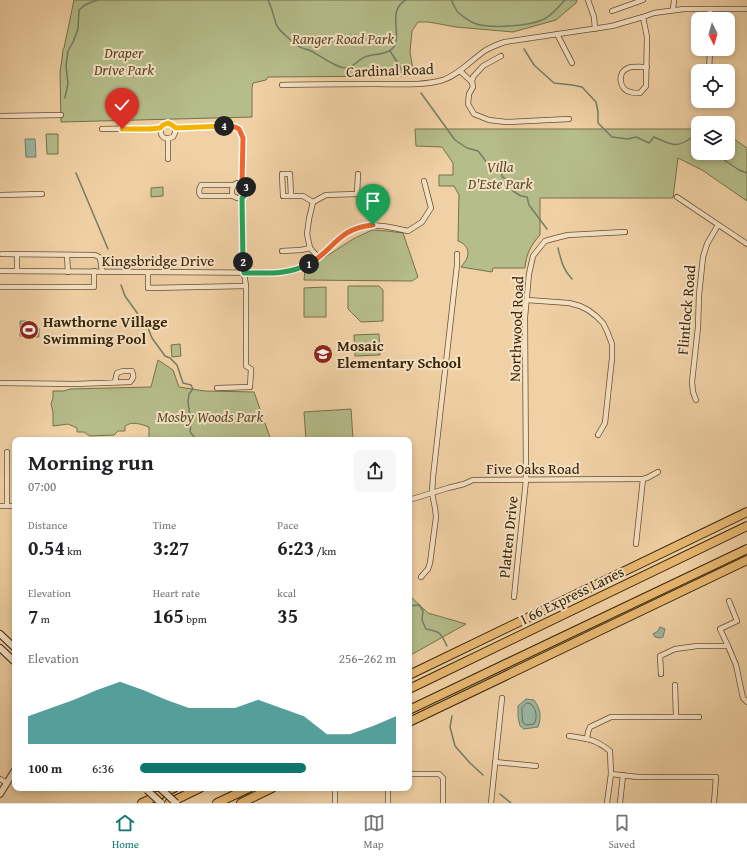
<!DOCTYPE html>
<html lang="en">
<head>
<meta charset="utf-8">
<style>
  body { margin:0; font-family:"Gentium Book Plus",serif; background:#f6f6f6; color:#202124; height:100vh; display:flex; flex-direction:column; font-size:15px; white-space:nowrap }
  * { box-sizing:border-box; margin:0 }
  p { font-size:13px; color:#757577 }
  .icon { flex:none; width:22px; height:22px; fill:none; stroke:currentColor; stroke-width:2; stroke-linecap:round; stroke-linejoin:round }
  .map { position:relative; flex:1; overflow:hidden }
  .details { position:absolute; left:12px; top:437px; width:400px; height:354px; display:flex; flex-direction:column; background:#fff; border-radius:8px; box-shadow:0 2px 6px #0003 }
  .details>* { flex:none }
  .needle { width:26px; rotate:175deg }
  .buttons { position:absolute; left:691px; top:12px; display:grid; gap:8px }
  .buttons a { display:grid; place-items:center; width:44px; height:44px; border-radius:8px; background:#fff; box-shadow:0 2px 6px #0003; font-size:20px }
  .pin { position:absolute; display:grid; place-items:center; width:34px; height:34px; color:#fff; margin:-41px -17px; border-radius:50% 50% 50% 0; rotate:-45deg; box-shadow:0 0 4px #0007 }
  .pin .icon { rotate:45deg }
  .km { position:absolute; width:20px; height:20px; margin:-10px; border-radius:50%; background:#222; color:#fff; font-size:11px; line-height:20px; text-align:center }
  .round { display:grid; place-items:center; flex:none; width:42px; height:42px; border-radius:8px; background:#f6f6f6 }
  .headline { display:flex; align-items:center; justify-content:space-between; height:68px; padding:0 16px }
  h1 { font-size:22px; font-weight:700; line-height:30px }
  .metrics { display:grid; grid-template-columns:repeat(3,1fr); gap:6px; height:68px; padding:4px 16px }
  .metrics div { display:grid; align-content:center }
  .metrics b { font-size:20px; font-weight:700 }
  .metrics small { font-size:11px; font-weight:400 }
  .metrics p { font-size:11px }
  .chart { height:112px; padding:8px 16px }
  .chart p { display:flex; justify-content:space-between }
  .chart svg { width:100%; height:72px; margin-top:4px; fill:#0f766e; opacity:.7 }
  ul { padding:0 16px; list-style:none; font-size:13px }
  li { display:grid; grid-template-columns:64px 48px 1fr; align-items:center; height:30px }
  li i { height:10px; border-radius:5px; background:#0f766e }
  .tab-bar { display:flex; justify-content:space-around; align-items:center; height:56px; border-top:1px solid #e0e0e0; background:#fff; font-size:11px; color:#757577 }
  .tab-bar a { display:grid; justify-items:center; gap:2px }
  .tab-bar .active { color:#0f766e }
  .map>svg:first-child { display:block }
  .green { fill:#b5bd8a; stroke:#777148 }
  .water { fill:#9bb7a3; stroke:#747d64 }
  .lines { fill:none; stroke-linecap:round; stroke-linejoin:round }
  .shore { stroke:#6a6e54; stroke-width:1 }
  .stream { stroke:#747d64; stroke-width:1.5 }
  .minor-casing { stroke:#67502e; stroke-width:6 }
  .tertiary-casing { stroke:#67502e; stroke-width:8 }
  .secondary-casing { stroke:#392506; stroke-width:8 }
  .motorway-casing { stroke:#392506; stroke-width:10 }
  .minor { stroke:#f5e1c4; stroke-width:4.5 }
  .tertiary { stroke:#f5e1c4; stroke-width:5.5 }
  .secondary { stroke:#f5e1c4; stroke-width:6 }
  .motorway { stroke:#e8b872; stroke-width:8 }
  .secondary-bridge-casing { stroke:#392506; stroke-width:8; stroke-linecap:butt }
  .secondary-bridge { stroke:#f5e1c4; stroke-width:6 }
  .split-1-casing { stroke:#fff; stroke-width:8 }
  .split-2-casing { stroke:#fff; stroke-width:8 }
  .split-3-casing { stroke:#fff; stroke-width:8 }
  .split-4-casing { stroke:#fff; stroke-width:8 }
  .split-5-casing { stroke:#fff; stroke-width:8 }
  .split-6-casing { stroke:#fff; stroke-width:8 }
  .split-1 { stroke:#f0652b; stroke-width:5 }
  .split-2 { stroke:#22a559; stroke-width:5 }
  .split-3 { stroke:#22a559; stroke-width:5 }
  .split-4 { stroke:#f0652b; stroke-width:5 }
  .split-5 { stroke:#f5b400; stroke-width:5 }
  .split-6 { stroke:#f5b400; stroke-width:5 }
  .labels { text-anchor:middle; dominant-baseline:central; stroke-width:4; stroke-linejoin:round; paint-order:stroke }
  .park-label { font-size:15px; font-style:italic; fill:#584b27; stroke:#f5e1c4 }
  .street-label { font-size:15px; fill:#392506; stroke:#f5e1c4 }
  .poi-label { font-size:15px; font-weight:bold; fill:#392506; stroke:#f5e1c4; text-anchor:start }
</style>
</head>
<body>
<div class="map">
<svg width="747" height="803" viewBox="0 0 747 803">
  <rect width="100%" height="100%" fill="#f0d1a5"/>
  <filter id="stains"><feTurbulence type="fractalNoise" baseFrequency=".005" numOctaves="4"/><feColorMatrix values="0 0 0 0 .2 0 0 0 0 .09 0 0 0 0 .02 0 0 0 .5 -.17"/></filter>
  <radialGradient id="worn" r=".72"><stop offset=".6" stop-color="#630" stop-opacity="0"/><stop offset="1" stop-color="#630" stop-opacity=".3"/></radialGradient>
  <g class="green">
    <path d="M74 0H577L576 3 556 20 513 32 456 27 429 22H418L412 31 410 52 413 70 409 71 408 76 268 77 266 80 253 83 252 88V117L61 122 60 72 62 59 63 49 64 48Z"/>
    <path d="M415 129H698V153H728V135L747 148V201L702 170 678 158 673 198H540V235C531 245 526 254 525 268H493L492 272 461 267C463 264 466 261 467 258 470 250 466 244 458 241L459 195 454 186H439V175H453V163L442 147 416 146Z"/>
    <path d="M46 134H58V154H47Z"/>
    <path d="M163 187V196L151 197V188Z"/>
    <path d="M372 230 387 231 403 233 418 277 412 281 304 280 305 270 353 239Z"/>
    <path d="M348 286H379L383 290V321L361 322 348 309Z"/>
    <path d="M326 287V317H304V288Z"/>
    <path d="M379 334 380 355 355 356 354 335Z"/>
    <path d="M180 344 181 356 172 357 171 345Z"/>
    <path d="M158 360 173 370 179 387 205 391 254 392 271 440H149V427C141 424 132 421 125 426V431H118L114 435 90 436 84 432H77V428L68 424 53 426V412L51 404 53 398V391H64L70 389 151 387Z"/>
    <path d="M351 409 353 439 306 440 304 412Z"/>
    <path d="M409 595 428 613 466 624 409 656Z"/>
  </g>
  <g class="water">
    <path d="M25 139H35L36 157H26Z"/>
    <path d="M20 321H26L27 328H39V337L20 336Z"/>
    <path d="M660 627 665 629 663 637 659 638 655 637 653 634 658 631Z"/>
    <path d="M526 699 534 700C540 708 542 717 538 727L524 729 520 726 518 717V706Z"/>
  </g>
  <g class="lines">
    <path class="shore" d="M527 703 531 704C536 709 538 717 534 724L526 725 523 723 522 716V708Z"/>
    <g class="stream">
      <path d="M268 0C270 5 272 9 273 14 275 18 275 23 277 26 280 31 294 44 300 47 303 49 307 49 311 51 320 55 337 69 347 68 354 67 359 59 365 57 372 54 382 55 389 51 407 42 384 11 406 0"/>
      <path d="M451 0C454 4 455 10 459 13 464 18 474 24 480 25 496 28 527 26 542 20 551 17 558 7 565 0"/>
      <path d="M524 49 534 65 554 83 572 85 582 87 596 102 598 112V123L612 137 628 139 636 137 649 143 654 137C670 144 676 149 691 138L698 139"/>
      <path d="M390 51 405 74"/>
      <path d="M421 93 455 140 467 148 478 151 485 160 487 164 502 172V177L511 181 513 191 521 196 527 197 529 205 547 229"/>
      <path d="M65 98 68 83 66 66 68 51 73 42 78 29 79 10 85 5 97 0"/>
      <path d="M714 153 739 170 747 173"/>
      <path d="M76 173 108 249"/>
      <path d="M558 248C561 260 563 270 572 279"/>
      <path d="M121 285 125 296 148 328 152 338 165 356 170 358 177 365 183 383 191 385 193 389 189 394 188 402 191 423 190 432 197 440"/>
      <path d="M409 606 419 605 423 611 422 620 426 629C441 632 440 632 447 646"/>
      <path d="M452 716 450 727 455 746 470 763 483 775"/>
      <path d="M500 794 511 803"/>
    </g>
    <g class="minor-casing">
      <g id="minor">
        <path d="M588 0 594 17 595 29"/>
        <path d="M673 10 674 0"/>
        <path d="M612 11 643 0"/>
        <path d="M643 17 647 37 646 86 640 93C637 93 633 93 630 92 620 90 616 73 628 68 633 66 641 67 647 67"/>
        <path d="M710 19V9"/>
        <path d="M557 34 572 63"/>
        <path d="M501 56 483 66 473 77 472 82 473 87 469 94 468 104 474 114 489 120 506 122 569 119"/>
        <path d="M460 71 472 82"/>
        <path d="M709 71 710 49"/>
        <path d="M282 85C314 84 345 84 377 84 399 84 422 86 443 80 460 74 471 60 486 50 492 47 498 44 505 42L612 26 643 17 654 13 684 9H747"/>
        <path d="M0 116 61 115"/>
        <path d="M160 128C161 138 164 140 173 137L175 133 176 128"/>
        <path d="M102 129 160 128 163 125 168 123 172 125 176 128 224 126 235 127 239 129 243 138 242 183C248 188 249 193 242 198L243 255 244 273 246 286V366L251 369 250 387 217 388"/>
        <path d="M168 139V159"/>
        <path d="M242 183H237L234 185H201C199 189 198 193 201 196H233L237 198H242"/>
        <path d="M0 195 42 194"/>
        <path d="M233 196C231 191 232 189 234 185"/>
        <path d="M291 196H283L282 174H290L291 196H303L313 202"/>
        <path d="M677 197 747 244"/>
        <path d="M282 251 301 250 310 248"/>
        <path d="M2 254 95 255 99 257 100 258 102 271"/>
        <path d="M17 255V271"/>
        <path d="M67 255 68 272"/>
        <path d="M319 258 310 248 307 234 309 219 313 202 326 195 357 194 358 174"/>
        <path d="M0 271 278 273C293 272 307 267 318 258 335 245 342 230 365 226 380 224 394 228 408 231L422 222 431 208 424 181"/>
        <path d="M148 272V288L246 286"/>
        <path d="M0 287H94V271"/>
        <path d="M527 300 569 303 580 306 588 310 596 316 603 323 607 331 612 344V358L605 423 598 435"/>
        <path d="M0 383 75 384 130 382C134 378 134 376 132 371H123L117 373 115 382"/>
        <path d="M696 400 693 392 692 382 698 327 699 295 703 257 707 244 718 225"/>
        <path d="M7 452V506"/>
        <path d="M409 500 448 488 464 484 473 480 643 479 647 478 658 472"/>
        <path d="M0 506H15"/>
        <path d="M636 544 643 479"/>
        <path d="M421 577 428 569 430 563 436 517 435 508 432 493 433 477 457 265V254"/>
        <path d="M514 597 526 480 525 317 529 274 533 256 545 241 556 238 568 235 625 232"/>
        <path d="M728 646 720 629 737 621 729 601"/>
        <path d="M661 674 660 656 675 649 697 646H728L736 665 743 698 747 702"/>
        <path d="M675 685 676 717"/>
        <path d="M569 736C588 739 595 739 610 751L611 774 607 803"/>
        <path d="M587 739 588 732 590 727 611 717H699"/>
        <path d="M495 762 536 766"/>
        <path d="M409 774H439L443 778V803"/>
        <path d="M611 774 638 777H716L714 803"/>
        <path d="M0 779 7 783"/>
        <path d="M335 788V803"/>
        <path d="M388 803V788"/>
        <path d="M491 803 502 698"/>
        <path d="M620 803 623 775"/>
      </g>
    </g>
    <g class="tertiary-casing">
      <path id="tertiary" d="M0 794 15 770"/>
    </g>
    <g class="secondary-casing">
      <g id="secondary">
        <path d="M0 634 15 648"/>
        <path d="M0 648 15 662"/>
      </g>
    </g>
    <g class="motorway-casing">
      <g id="motorway">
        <path d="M409 675 747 512"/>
        <path d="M409 689 747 526"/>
        <path d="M409 710 747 549"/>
        <path d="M409 722 747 560"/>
        <path d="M142 803 174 788"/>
        <path d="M169 803 200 788"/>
        <path d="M217 803 249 788"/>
        <path d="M241 803 272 788"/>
      </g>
    </g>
    <use href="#minor" class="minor"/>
    <use href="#tertiary" class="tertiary"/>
    <use href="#secondary" class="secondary"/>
    <use href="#motorway" class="motorway"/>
    <g class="secondary-bridge-casing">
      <g id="secondary-bridge">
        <path d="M160 788 176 803"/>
        <path d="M147 790 161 803"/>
      </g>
    </g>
    <use href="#secondary-bridge" class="secondary-bridge"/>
  </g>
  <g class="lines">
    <g class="split-1-casing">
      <path id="split-1" d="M309 264C334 250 338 228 373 225"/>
    </g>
    <g class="split-2-casing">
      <path id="split-2" d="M243 262 244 273C268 273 287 275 309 264"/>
    </g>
    <g class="split-3-casing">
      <path id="split-3" d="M243 262 242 198C246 195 248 192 246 187"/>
    </g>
    <g class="split-4-casing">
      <path id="split-4" d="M224 126 235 127 239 129 243 138 242 183 246 187"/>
    </g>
    <g class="split-5-casing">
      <path id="split-5" d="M151 129 160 128 163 125 168 123 172 125 176 128 224 126"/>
    </g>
    <g class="split-6-casing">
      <path id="split-6" d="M122 129H151"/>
    </g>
    <use href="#split-1" class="split-1"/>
    <use href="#split-2" class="split-2"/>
    <use href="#split-3" class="split-3"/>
    <use href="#split-4" class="split-4"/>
    <use href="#split-5" class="split-5"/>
    <use href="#split-6" class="split-6"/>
  </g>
  <defs>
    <g id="stadium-disc" transform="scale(1)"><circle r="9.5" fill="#8f2418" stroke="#f5e1c4"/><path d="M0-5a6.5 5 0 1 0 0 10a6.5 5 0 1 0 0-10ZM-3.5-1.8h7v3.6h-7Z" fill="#fff"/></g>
    <g id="school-disc" transform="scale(1)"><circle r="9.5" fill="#8f2418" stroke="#f5e1c4"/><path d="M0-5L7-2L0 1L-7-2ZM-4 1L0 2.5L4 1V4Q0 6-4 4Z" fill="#fff"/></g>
  </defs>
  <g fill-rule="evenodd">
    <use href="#stadium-disc" x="29" y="330"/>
    <use href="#school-disc" x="323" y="354"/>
  </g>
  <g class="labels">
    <g class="park-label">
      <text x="343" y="38">Ranger Road Park</text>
      <text x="124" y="52">Draper<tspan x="124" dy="17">Drive Park</tspan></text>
      <text x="500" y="166">Villa<tspan x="500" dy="17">D'Este Park</tspan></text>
      <text x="210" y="416">Mosby Woods Park</text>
    </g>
    <g class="street-label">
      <text transform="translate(390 70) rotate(-2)">Cardinal Road</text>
      <text x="158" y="260">Kingsbridge Drive</text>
      <text transform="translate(686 310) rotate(-85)">Flintlock Road</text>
      <text transform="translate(516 329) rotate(-88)">Northwood Road</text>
      <text x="533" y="468">Five Oaks Road</text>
      <text transform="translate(508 537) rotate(-84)">Platten Drive</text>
      <text transform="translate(572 595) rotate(-26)">I 66 Express Lanes</text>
    </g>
    <g class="poi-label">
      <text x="43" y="321">Hawthorne Village<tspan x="43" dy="17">Swimming Pool</tspan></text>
      <text x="337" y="345">Mosaic<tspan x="337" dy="17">Elementary School</tspan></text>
    </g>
  </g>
  <rect width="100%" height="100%" filter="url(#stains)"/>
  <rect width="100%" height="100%" fill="url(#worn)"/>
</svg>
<div class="buttons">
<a><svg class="needle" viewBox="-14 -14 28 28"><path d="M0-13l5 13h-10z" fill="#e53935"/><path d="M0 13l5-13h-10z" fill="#757577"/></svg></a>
<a><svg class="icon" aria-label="locate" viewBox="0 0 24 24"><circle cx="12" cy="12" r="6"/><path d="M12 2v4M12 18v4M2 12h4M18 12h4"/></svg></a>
<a><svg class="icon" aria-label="layers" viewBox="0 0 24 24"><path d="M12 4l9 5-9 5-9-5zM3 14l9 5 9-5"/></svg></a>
</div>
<div class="pin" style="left:373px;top:225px;background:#1e9e55"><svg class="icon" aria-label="arrive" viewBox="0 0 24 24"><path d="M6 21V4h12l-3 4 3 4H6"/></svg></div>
<div class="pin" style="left:122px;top:129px;background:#d93025"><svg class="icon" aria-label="check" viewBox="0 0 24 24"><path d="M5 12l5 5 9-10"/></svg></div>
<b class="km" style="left:309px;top:264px">1</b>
<b class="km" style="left:243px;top:262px">2</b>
<b class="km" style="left:246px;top:187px">3</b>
<b class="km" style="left:224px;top:126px">4</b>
<section class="details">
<div class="headline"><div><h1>Morning run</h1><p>07:00</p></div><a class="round"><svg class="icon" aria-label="share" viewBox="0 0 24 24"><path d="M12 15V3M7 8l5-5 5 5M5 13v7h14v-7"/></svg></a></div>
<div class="metrics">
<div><p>Distance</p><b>0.54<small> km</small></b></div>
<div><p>Time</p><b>3:27</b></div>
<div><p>Pace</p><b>6:23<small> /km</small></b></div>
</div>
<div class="metrics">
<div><p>Elevation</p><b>7<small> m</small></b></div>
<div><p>Heart rate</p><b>165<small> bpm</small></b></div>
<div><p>kcal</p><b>35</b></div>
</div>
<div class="chart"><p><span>Elevation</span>256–262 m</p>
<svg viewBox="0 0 160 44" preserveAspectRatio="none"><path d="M0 44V27L10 22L20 17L30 11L40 6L50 11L60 17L70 22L80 22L90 22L100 17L110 22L120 27L130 38L140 38L150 33L160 27V44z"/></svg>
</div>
<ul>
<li><b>100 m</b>6:36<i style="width:65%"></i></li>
</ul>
</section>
</div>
<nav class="tab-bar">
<a class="active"><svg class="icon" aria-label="home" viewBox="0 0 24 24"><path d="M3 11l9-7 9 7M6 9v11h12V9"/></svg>Home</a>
<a><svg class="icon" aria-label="map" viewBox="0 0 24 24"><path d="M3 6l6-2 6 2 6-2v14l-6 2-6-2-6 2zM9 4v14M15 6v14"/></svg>Map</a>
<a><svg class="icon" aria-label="saved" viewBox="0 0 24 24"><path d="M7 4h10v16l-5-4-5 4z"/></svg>Saved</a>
</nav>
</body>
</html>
